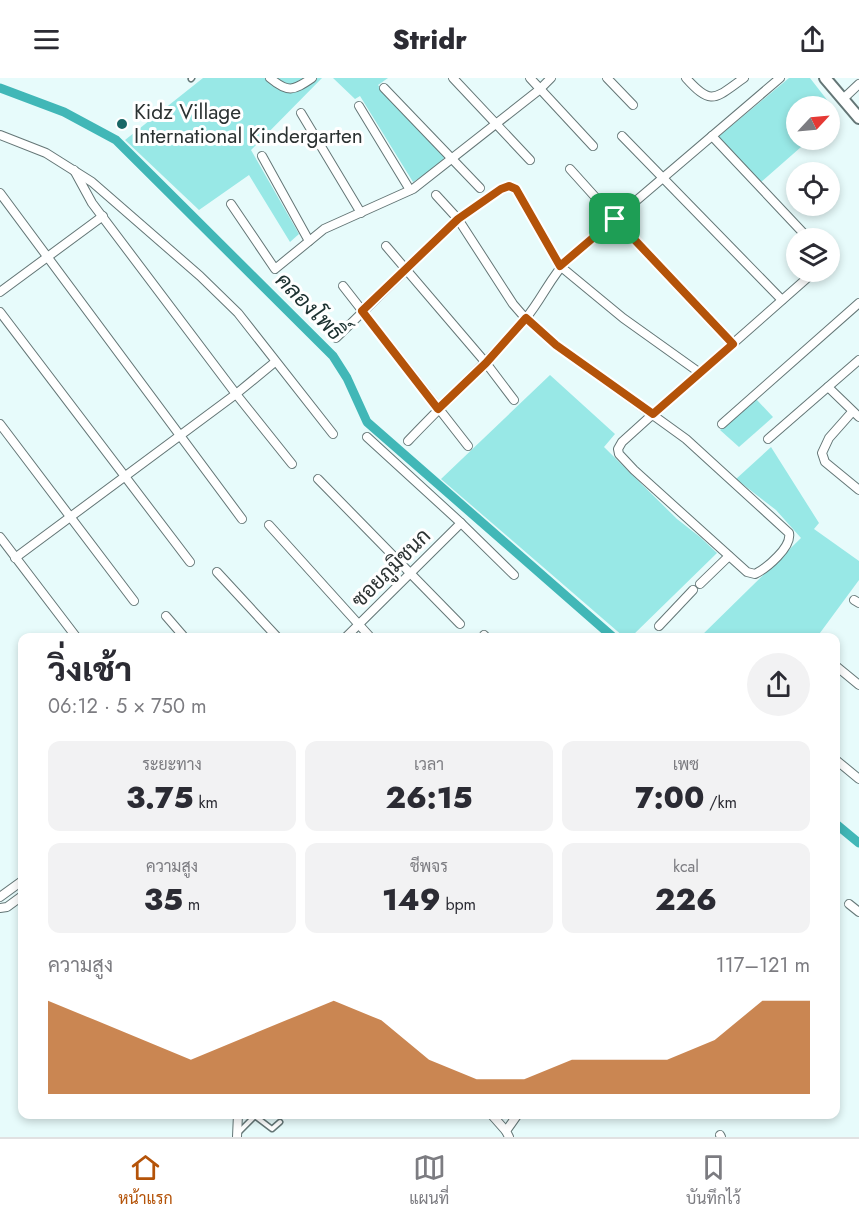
<!DOCTYPE html>
<html lang="th">
<head>
<meta charset="utf-8">
<style>
  body { margin:0; font-family:Jost,Sarabun,sans-serif; background:#f2f2f3; color:#2b2b33; height:100vh; display:flex; flex-direction:column; font-size:22px; white-space:nowrap }
  * { box-sizing:border-box; margin:0 }
  p { font-size:20px; color:#7c7c81 }
  .icon { flex:none; width:33px; height:33px; fill:none; stroke:currentColor; stroke-width:2; stroke-linecap:round; stroke-linejoin:round }
  .map { position:relative; flex:1; overflow:hidden }
  .details { position:absolute; left:18px; top:555px; width:822px; height:486px; display:flex; flex-direction:column; background:#fff; border-radius:12px; box-shadow:0 3px 9px #0003 }
  .details>* { flex:none }
  .needle { width:39px; rotate:64deg }
  .controls { position:absolute; left:786px; top:18px; display:grid; gap:12px }
  .controls a { display:grid; place-items:center; width:54px; height:54px; border-radius:50%; background:#fff; box-shadow:0 3px 9px #0003; font-size:30px }
  .pin { position:absolute; display:grid; place-items:center; width:51px; height:51px; color:#fff; margin:-26px; border-radius:12px; box-shadow:0 3px 9px #0006 }
  .round { display:grid; place-items:center; flex:none; width:63px; height:63px; border-radius:32px; background:#f2f2f3 }
  .overview { display:flex; align-items:center; justify-content:space-between; height:102px; padding:0 30px }
  h1 { font-size:33px; font-weight:800; line-height:45px }
  .metrics { display:grid; grid-template-columns:repeat(3,1fr); gap:9px; height:102px; padding:6px 30px }
  .metrics div { display:grid; align-content:center; border-radius:12px; background:#f2f2f3; text-align:center }
  .metrics b { font-size:30px; font-weight:800 }
  .metrics small { font-size:16px; font-weight:400 }
  .metrics p { font-size:16px }
  .chart { height:168px; padding:12px 30px }
  .chart p { display:flex; justify-content:space-between }
  .chart svg { width:100%; height:108px; margin-top:6px; fill:#b45309; opacity:.7 }
  header { display:flex; justify-content:space-between; align-items:center; height:78px; padding:0 30px; background:#fff; font-size:27px; font-weight:800 }
  .tab-bar { display:flex; justify-content:space-around; align-items:center; height:84px; border-top:2px solid #e1e1e2; background:#fff; font-size:16px; color:#7c7c81 }
  .tab-bar a { display:grid; justify-items:center; gap:3px }
  .tab-bar .active { color:#b45309 }
  .map>svg:first-child { display:block }
  .green { fill:#98e8e6 }
  .lines { fill:none; stroke-linecap:round; stroke-linejoin:round }
  .canal { stroke:#41b7b7; stroke-width:9 }
  .service-casing { stroke:#647676; stroke-width:7 }
  .minor-casing { stroke:#647676; stroke-width:10 }
  .tertiary-casing { stroke:#647676; stroke-width:14 }
  .service { stroke:#fff; stroke-width:4 }
  .minor { stroke:#fff; stroke-width:8 }
  .tertiary { stroke:#fff; stroke-width:10 }
  .route-casing { stroke:#fff; stroke-width:12 }
  .route { stroke:#b45309; stroke-width:8 }
  .poi-dot { fill:#196766; stroke:#fff; stroke-width:2 }
  .labels { text-anchor:middle; dominant-baseline:central; stroke-width:6; stroke-linejoin:round; paint-order:stroke }
  .poi-label { font-size:21px; fill:#2b3232; stroke:#fff; text-anchor:start }
  .street-label { font-size:21px; fill:#2b3232; stroke:#fff }
  .water-label { font-size:22px; font-style:italic; fill:#1b302f; stroke:#fff }
</style>
</head>
<body>
<header><svg class="icon" aria-label="menu" viewBox="0 0 24 24"><path d="M4 6h16M4 12h16M4 18h16"/></svg>Stridr<svg class="icon" aria-label="share" viewBox="0 0 24 24"><path d="M12 15V3M7 8l5-5 5 5M5 13v7h14v-7"/></svg></header>
<div class="map">
<svg width="859" height="1059" viewBox="0 0 859 1059">
  <rect width="100%" height="100%" fill="#e7fbfb"/>
  <g class="green">
    <path d="M203 0H322L251 72 299 156 290 164 249 97 199 132 125 62Z"/>
    <path d="M333 0H388L378 7 444 79 442 85 413 104 360 18 355 21Z"/>
    <path d="M789 0H810L838 36 830 44V28H796V62H809L761 104 718 59Z"/>
    <path d="M550 297 615 356 604 369 677 441 700 459 717 475 631 559H624L441 401Z"/>
    <path d="M756 321 773 339 739 369 720 352Z"/>
    <path d="M771 369 819 445 814 451 859 483V502L817 559 699 560 801 460 776 432 736 401Z"/>
  </g>
  <g class="lines">
    <g class="canal">
      <path d="M0 10 64 34 116 62 333 278 347 300 367 344 614 560"/>
      <path d="M836 746 859 765"/>
    </g>
    <g class="service-casing">
      <g id="service">
        <path d="M191 1 192 0"/>
        <path d="M310 1037V1036"/>
        <path d="M255 1038 272 1051 280 1044"/>
        <path d="M239 1054 257 1036"/>
      </g>
    </g>
    <g class="minor-casing">
      <g id="minor">
        <path d="M270 0C288 15 293 13 312 0"/>
        <path d="M453 0 530 82"/>
        <path d="M530 0 593 68"/>
        <path d="M607 0 633 27"/>
        <path d="M686 0C712 29 715 20 744 0"/>
        <path d="M384 10 480 110"/>
        <path d="M843 21 859 6"/>
        <path d="M359 28 410 112"/>
        <path d="M301 35 361 135"/>
        <path d="M0 57 46 75 92 104 200 198 238 235 333 356"/>
        <path d="M622 58 782 222"/>
        <path d="M712 58 808 160"/>
        <path d="M262 78 309 163"/>
        <path d="M570 91 615 141 733 266"/>
        <path d="M74 92 92 125 236 316 292 386"/>
        <path d="M0 115 242 441"/>
        <path d="M436 117 458 141 513 226 526 241 556 267 686 361 789 455C792 469 767 490 755 496L747 494 634 392 619 376 618 371 622 364 653 336 814 194"/>
        <path d="M231 126 275 191 324 151 413 111 539 12 551 0"/>
        <path d="M386 168 486 285 514 322"/>
        <path d="M343 208 468 368"/>
        <path d="M0 214 103 138"/>
        <path d="M0 234 190 484"/>
        <path d="M336 260 458 141 501 111 509 108 516 111 560 188 623 240 700 295"/>
        <path d="M828 309 859 339"/>
        <path d="M852 334 829 360 822 375 825 384 859 412"/>
        <path d="M0 346 134 523"/>
        <path d="M722 346 859 225"/>
        <path d="M367 359 461 445 514 497"/>
        <path d="M768 361 859 282"/>
        <path d="M408 363C447 322 489 283 526 240 542 221 551 198 569 180L780 0"/>
        <path d="M318 401 460 546"/>
        <path d="M269 447 371 560"/>
        <path d="M0 459 77 560"/>
        <path d="M15 480 236 316 275 284"/>
        <path d="M217 494 278 560"/>
        <path d="M700 506 729 478"/>
        <path d="M854 522 859 525"/>
        <path d="M166 538 185 560"/>
        <path d="M659 548 693 512"/>
        <path d="M484 557 487 560"/>
        <path d="M345 560 461 445"/>
        <path d="M836 588 859 607"/>
        <path d="M836 682 859 701"/>
        <path d="M0 819 22 803"/>
        <path d="M849 826 859 834"/>
        <path d="M0 830 7 829 22 818"/>
        <path d="M491 1036 506 1053"/>
        <path d="M720 1057 721 1059"/>
        <path d="M237 1059 238 1036"/>
        <path d="M509 1059 506 1053 518 1036"/>
      </g>
    </g>
    <g class="tertiary-casing">
      <path id="tertiary" d="M825 0 859 40"/>
    </g>
    <use href="#service" class="service"/>
    <use href="#minor" class="minor"/>
    <use href="#tertiary" class="tertiary"/>
  </g>
  <g class="lines">
    <g class="route-casing">
      <path id="route" d="M509 108 516 111 560 188 615 141 733 266 653 336 556 267 526 240 486 285 438 331 362 233 458 141 501 111Z"/>
    </g>
    <use href="#route" class="route"/>
  </g>
  <circle class="poi-dot" cx="122" cy="46" r="6"/>
  <g class="labels">
    <g class="poi-label">
      <text x="134" y="34">Kidz Village<tspan x="134" dy="24">International Kindergarten</tspan></text>
    </g>
    <g class="street-label">
      <text transform="translate(391 490) rotate(-45)">ซอยภูมิชนก</text>
    </g>
    <g class="water-label">
      <text transform="translate(310 228) rotate(45)">คลองโพธิ์</text>
    </g>
  </g>
</svg>
<div class="controls">
<a><svg class="needle" viewBox="-14 -14 28 28"><path d="M0-13l5 13h-10z" fill="#e53935"/><path d="M0 13l5-13h-10z" fill="#7c7c81"/></svg></a>
<a><svg class="icon" aria-label="locate" viewBox="0 0 24 24"><circle cx="12" cy="12" r="6"/><path d="M12 2v4M12 18v4M2 12h4M18 12h4"/></svg></a>
<a><svg class="icon" aria-label="layers" viewBox="0 0 24 24"><path d="M12 4l9 5-9 5-9-5zM3 14l9 5 9-5"/></svg></a>
</div>
<div class="pin" style="left:615px;top:141px;background:#1e9e55"><svg class="icon" aria-label="arrive" viewBox="0 0 24 24"><path d="M6 21V4h12l-3 4 3 4H6"/></svg></div>
<section class="details">
<div class="overview"><div><h1>วิ่งเช้า</h1><p>06:12 · 5 × 750 m</p></div><a class="round"><svg class="icon" aria-label="share" viewBox="0 0 24 24"><path d="M12 15V3M7 8l5-5 5 5M5 13v7h14v-7"/></svg></a></div>
<div class="metrics">
<div><p>ระยะทาง</p><b>3.75<small> km</small></b></div>
<div><p>เวลา</p><b>26:15</b></div>
<div><p>เพซ</p><b>7:00<small> /km</small></b></div>
</div>
<div class="metrics">
<div><p>ความสูง</p><b>35<small> m</small></b></div>
<div><p>ชีพจร</p><b>149<small> bpm</small></b></div>
<div><p>kcal</p><b>226</b></div>
</div>
<div class="chart"><p><span>ความสูง</span>117–121 m</p>
<svg viewBox="0 0 160 44" preserveAspectRatio="none"><path d="M0 44V6L10 14L20 22L30 30L40 22L50 14L60 6L70 14L80 30L90 38L100 38L110 30L120 30L130 30L140 22L150 6L160 6V44z"/></svg>
</div>
</section>
</div>
<nav class="tab-bar">
<a class="active"><svg class="icon" aria-label="home" viewBox="0 0 24 24"><path d="M3 11l9-7 9 7M6 9v11h12V9"/></svg>หน้าแรก</a>
<a><svg class="icon" aria-label="map" viewBox="0 0 24 24"><path d="M3 6l6-2 6 2 6-2v14l-6 2-6-2-6 2zM9 4v14M15 6v14"/></svg>แผนที่</a>
<a><svg class="icon" aria-label="saved" viewBox="0 0 24 24"><path d="M7 4h10v16l-5-4-5 4z"/></svg>บันทึกไว้</a>
</nav>
</body>
</html>
